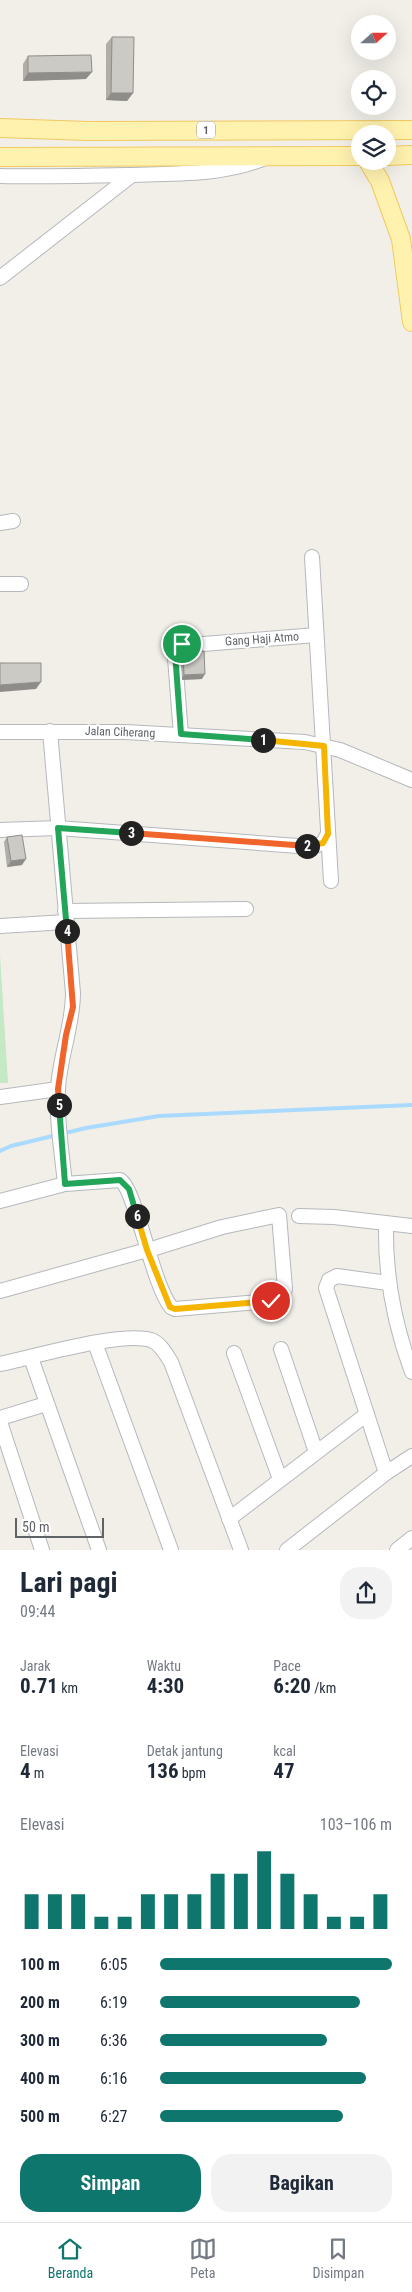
<!DOCTYPE html>
<html lang="id">
<head>
<meta charset="utf-8">
<style>
  body { margin:0; font-family:"Roboto Condensed",sans-serif; background:#f2f2f3; color:#1f2937; height:100vh; display:flex; flex-direction:column; font-size:19px; white-space:nowrap }
  * { box-sizing:border-box; margin:0 }
  p { font-size:16px; color:#747a83 }
  .icon { flex:none; width:28px; height:28px; fill:none; stroke:currentColor; stroke-width:2; stroke-linecap:round; stroke-linejoin:round }
  .map { position:relative; height:1550px; overflow:hidden }
  .sheet { display:flex; flex-direction:column; background:#fff; flex:1 }
  .sheet>* { flex:none }
  .needle { width:32px; rotate:69deg }
  .tools { position:absolute; left:351px; top:15px; display:grid; gap:10px }
  .tools a { display:grid; place-items:center; width:45px; height:45px; border-radius:50%; background:#fff; box-shadow:0 5px 20px #0002; font-size:25px }
  .scale { position:absolute; left:15px; bottom:12px; width:89px; box-sizing:border-box; padding-left:5px; border:2px solid #5f6368; border-top:0; font-size:14px; line-height:18px; white-space:nowrap; color:#5f6368; -webkit-text-stroke:4px #fff; paint-order:stroke }
  .pin { position:absolute; display:grid; place-items:center; width:42px; height:42px; color:#fff; margin:-21px; border:2px solid #fff; border-radius:50%; box-shadow:0 1px 5px #0007 }
  .km { position:absolute; width:25px; height:25px; margin:-12px; border-radius:50%; background:#222; color:#fff; font-size:14px; line-height:25px; text-align:center }
  .round { display:grid; place-items:center; flex:none; width:52px; height:52px; border-radius:20px; background:#f2f2f3 }
  .head { display:flex; align-items:center; justify-content:space-between; height:85px; padding:0 20px }
  h1 { font-size:28px; font-weight:700; line-height:38px }
  .figures { display:grid; grid-template-columns:repeat(3,1fr); gap:8px; height:85px; padding:5px 20px }
  .figures div { display:grid; align-content:center }
  .figures b { font-size:21px; font-weight:700 }
  .figures small { font-size:14px; font-weight:400 }
  .figures p { font-size:14px }
  .chart { height:140px; padding:10px 20px }
  .chart p { display:flex; justify-content:space-between }
  .chart svg { width:100%; height:90px; margin-top:5px; stroke:#0f766e; stroke-width:6 }
  .button { display:flex; gap:10px; margin-top:auto; padding:10px 20px }
  .button a { flex:1; height:58px; border-radius:20px; background:#0f766e; color:#fff; font-size:20px; font-weight:700; line-height:58px; text-align:center }
  .button a+a { background:#f2f2f3; color:#1f2937 }
  ul { padding:0 20px; list-style:none; font-size:16px }
  li { display:grid; grid-template-columns:80px 60px 1fr; align-items:center; height:38px }
  li i { height:12px; border-radius:6px; background:#0f766e }
  .dock { display:flex; justify-content:space-around; align-items:center; height:70px; border-top:1px solid #e0e1e3; background:#fff; font-size:14px; color:#747a83 }
  .dock a { display:grid; justify-items:center; gap:2px }
  .dock .on { color:#0f766e }
  .map>svg:first-child { display:block }
  .green { fill:#c5e8c5 }
  .lines { fill:none; stroke-linecap:round; stroke-linejoin:round }
  .stream { stroke:#aadaff; stroke-width:4 }
  .minor-casing { stroke:#b5b8bc; stroke-width:16 }
  .major-casing { stroke:#f2c960; stroke-width:20 }
  .minor { stroke:#fff; stroke-width:14 }
  .major { stroke:#fff2af; stroke-width:18 }
  .wall { fill:#afaea9 }
  .shaded-wall { fill:#8f8d8a }
  .building { fill:#cccac5; stroke:#8f8d8a }
  .split-1-casing { stroke:#fff; stroke-width:10 }
  .split-2-casing { stroke:#fff; stroke-width:10 }
  .split-3-casing { stroke:#fff; stroke-width:10 }
  .split-4-casing { stroke:#fff; stroke-width:10 }
  .split-5-casing { stroke:#fff; stroke-width:10 }
  .split-6-casing { stroke:#fff; stroke-width:10 }
  .split-7-casing { stroke:#fff; stroke-width:10 }
  .split-1 { stroke:#22a559; stroke-width:6 }
  .split-2 { stroke:#f5b400; stroke-width:6 }
  .split-3 { stroke:#f0652b; stroke-width:6 }
  .split-4 { stroke:#22a559; stroke-width:6 }
  .split-5 { stroke:#f0652b; stroke-width:6 }
  .split-6 { stroke:#22a559; stroke-width:6 }
  .split-7 { stroke:#f5b400; stroke-width:6 }
  .labels { text-anchor:middle; dominant-baseline:central; stroke-width:4; stroke-linejoin:round; paint-order:stroke }
  .shield { fill:#fff; stroke:#8f9295; stroke-width:1 }
  .shield-label { font-size:11px; font-weight:bold; fill:#5f6368 }
  .street-label { font-size:12px; fill:#5f6368; stroke:#fff }
</style>
</head>
<body>
<div class="map">
<svg width="412" height="1550" viewBox="0 0 412 1550">
  <rect width="100%" height="100%" fill="#f1efe8"/>
  <path class="green" d="M0 955 8 1083H0Z"/>
  <g class="lines">
    <path class="stream" d="M0 1151 11 1146 86 1128 159 1116 412 1105"/>
    <g class="minor-casing">
      <g id="minor">
        <path d="M0 176C44 177 86 176 130 175 176 173 221 176 265 158"/>
        <path d="M0 278 132 175"/>
        <path d="M0 523 13 521"/>
        <path d="M312 557 331 881"/>
        <path d="M0 584H21"/>
        <path d="M50 731 73 993C73 1025 60 1056 58 1088 56 1119 62 1153 65 1184"/>
        <path d="M0 732H125L305 742 340 750 412 780"/>
        <path d="M181 735 175 658V652L179 646 316 635"/>
        <path d="M0 830 58 828 312 847 323 843 328 834"/>
        <path d="M65 911 246 909"/>
        <path d="M0 926 66 922"/>
        <path d="M0 1097 58 1089"/>
        <path d="M0 1201 65 1184 120 1180C136 1189 152 1284 171 1307L175 1309 271 1301 278 1299 285 1289 279 1215 222 1227 155 1248 147 1250 0 1291"/>
        <path d="M299 1216 334 1217 412 1226"/>
        <path d="M386 1224C385 1276 394 1324 412 1372"/>
        <path d="M95 1343 171 1550"/>
        <path d="M281 1349 316 1452"/>
        <path d="M234 1353 280 1479"/>
        <path d="M31 1358 99 1550"/>
        <path d="M0 1364C34 1357 121 1331 151 1340 160 1343 166 1354 171 1362L241 1550"/>
        <path d="M0 1418 46 1404"/>
        <path d="M0 1422 42 1550"/>
        <path d="M386 1473 326 1288 329 1280 337 1276 388 1283"/>
        <path d="M229 1519 367 1414"/>
        <path d="M287 1550 386 1473 412 1456"/>
        <path d="M397 1550 412 1538"/>
      </g>
    </g>
    <g class="major-casing">
      <g id="major">
        <path d="M0 128 88 131 412 130"/>
        <path d="M388 156 412 155"/>
        <path d="M0 157 360 156"/>
        <path d="M368 161 380 181 401 239 412 322"/>
      </g>
    </g>
    <use href="#minor" class="minor"/>
    <use href="#major" class="major"/>
  </g>
  <g class="wall">
    <path d="M112 37 133 93 127 101 106 100V44Z"/>
    <path d="M28 56 86 79 23 81V64Z"/>
    <path d="M183 652 202 679 180 680 179 657Z"/>
    <path d="M7 837 22 865 7 867 4 842Z"/>
  </g>
  <g class="shaded-wall">
    <path d="M92 72 86 79 23 81 28 73Z"/>
    <path d="M111 93H133L127 101 106 100Z"/>
    <path d="M205 674 202 679 180 680 184 675Z"/>
    <path d="M41 682 36 689 0 692V685Z"/>
    <path d="M26 859 22 865 7 867 11 861Z"/>
  </g>
  <g class="building">
    <path d="M112 37H134L133 93H111Z"/>
    <path d="M91 55 92 72 28 73V56Z"/>
    <path d="M204 651 205 674 184 675 183 652Z"/>
    <path d="M0 663H41V682L0 685Z"/>
    <path d="M22 835 26 859 11 861 7 837Z"/>
  </g>
  <g class="lines">
    <g class="split-1-casing">
      <path id="split-1" d="M182 644 175 652 181 734 263 740"/>
    </g>
    <g class="split-2-casing">
      <path id="split-2" d="M263 740 324 746 328 834 323 843 307 846"/>
    </g>
    <g class="split-3-casing">
      <path id="split-3" d="M131 833 307 846"/>
    </g>
    <g class="split-4-casing">
      <path id="split-4" d="M67 931 58 828 131 833"/>
    </g>
    <g class="split-5-casing">
      <path id="split-5" d="M59 1105 58 1089 66 1035 73 1007 67 931"/>
    </g>
    <g class="split-6-casing">
      <path id="split-6" d="M59 1105 65 1184 120 1180 129 1189 137 1216"/>
    </g>
    <g class="split-7-casing">
      <path id="split-7" d="M137 1216 147 1250 170 1307 175 1309 271 1301"/>
    </g>
    <use href="#split-1" class="split-1"/>
    <use href="#split-2" class="split-2"/>
    <use href="#split-3" class="split-3"/>
    <use href="#split-4" class="split-4"/>
    <use href="#split-5" class="split-5"/>
    <use href="#split-6" class="split-6"/>
    <use href="#split-7" class="split-7"/>
  </g>
  <g class="labels">
    <rect class="shield" x="197" y="121.5" width="18" height="17" rx="4"/>
    <g class="shield-label">
      <text x="206" y="130">1</text>
    </g>
    <g class="street-label">
      <text transform="translate(262 639) rotate(-4)">Gang Haji Atmo</text>
      <text transform="translate(120 732) rotate(2)">Jalan Ciherang</text>
    </g>
  </g>
</svg>
<div class="tools">
<a><svg class="needle" viewBox="-14 -14 28 28"><path d="M0-13l5 13h-10z" fill="#e53935"/><path d="M0 13l5-13h-10z" fill="#747a83"/></svg></a>
<a><svg class="icon" aria-label="locate" viewBox="0 0 24 24"><circle cx="12" cy="12" r="6"/><path d="M12 2v4M12 18v4M2 12h4M18 12h4"/></svg></a>
<a><svg class="icon" aria-label="layers" viewBox="0 0 24 24"><path d="M12 4l9 5-9 5-9-5zM3 14l9 5 9-5"/></svg></a>
</div>
<div class="scale">50 m</div>
<div class="pin" style="left:182px;top:644px;background:#1e9e55"><svg class="icon" aria-label="arrive" viewBox="0 0 24 24"><path d="M6 21V4h12l-3 4 3 4H6"/></svg></div>
<div class="pin" style="left:271px;top:1301px;background:#d93025"><svg class="icon" aria-label="check" viewBox="0 0 24 24"><path d="M5 12l5 5 9-10"/></svg></div>
<b class="km" style="left:263px;top:740px">1</b>
<b class="km" style="left:307px;top:846px">2</b>
<b class="km" style="left:131px;top:833px">3</b>
<b class="km" style="left:67px;top:931px">4</b>
<b class="km" style="left:59px;top:1105px">5</b>
<b class="km" style="left:137px;top:1216px">6</b>
</div>
<section class="sheet">
<div class="head"><div><h1>Lari pagi</h1><p>09:44</p></div><a class="round"><svg class="icon" aria-label="share" viewBox="0 0 24 24"><path d="M12 15V3M7 8l5-5 5 5M5 13v7h14v-7"/></svg></a></div>
<div class="figures">
<div><p>Jarak</p><b>0.71<small> km</small></b></div>
<div><p>Waktu</p><b>4:30</b></div>
<div><p>Pace</p><b>6:20<small> /km</small></b></div>
</div>
<div class="figures">
<div><p>Elevasi</p><b>4<small> m</small></b></div>
<div><p>Detak jantung</p><b>136<small> bpm</small></b></div>
<div><p>kcal</p><b>47</b></div>
</div>
<div class="chart"><p><span>Elevasi</span>103–106 m</p>
<svg viewBox="0 0 160 44" preserveAspectRatio="none"><path d="M5 44V27M15 44V27M25 44V27M35 44V38M45 44V38M55 44V27M65 44V27M75 44V27M85 44V17M95 44V17M105 44V6M115 44V17M125 44V27M135 44V38M145 44V38M155 44V27"/></svg>
</div>
<ul>
<li><b>100 m</b>6:05<i style="width:100%"></i></li>
<li><b>200 m</b>6:19<i style="width:86%"></i></li>
<li><b>300 m</b>6:36<i style="width:72%"></i></li>
<li><b>400 m</b>6:16<i style="width:89%"></i></li>
<li><b>500 m</b>6:27<i style="width:79%"></i></li>
</ul>
<div class="button"><a>Simpan</a><a>Bagikan</a></div>
</section>
<nav class="dock">
<a class="on"><svg class="icon" aria-label="home" viewBox="0 0 24 24"><path d="M3 11l9-7 9 7M6 9v11h12V9"/></svg>Beranda</a>
<a><svg class="icon" aria-label="map" viewBox="0 0 24 24"><path d="M3 6l6-2 6 2 6-2v14l-6 2-6-2-6 2zM9 4v14M15 6v14"/></svg>Peta</a>
<a><svg class="icon" aria-label="saved" viewBox="0 0 24 24"><path d="M7 4h10v16l-5-4-5 4z"/></svg>Disimpan</a>
</nav>
</body>
</html>
